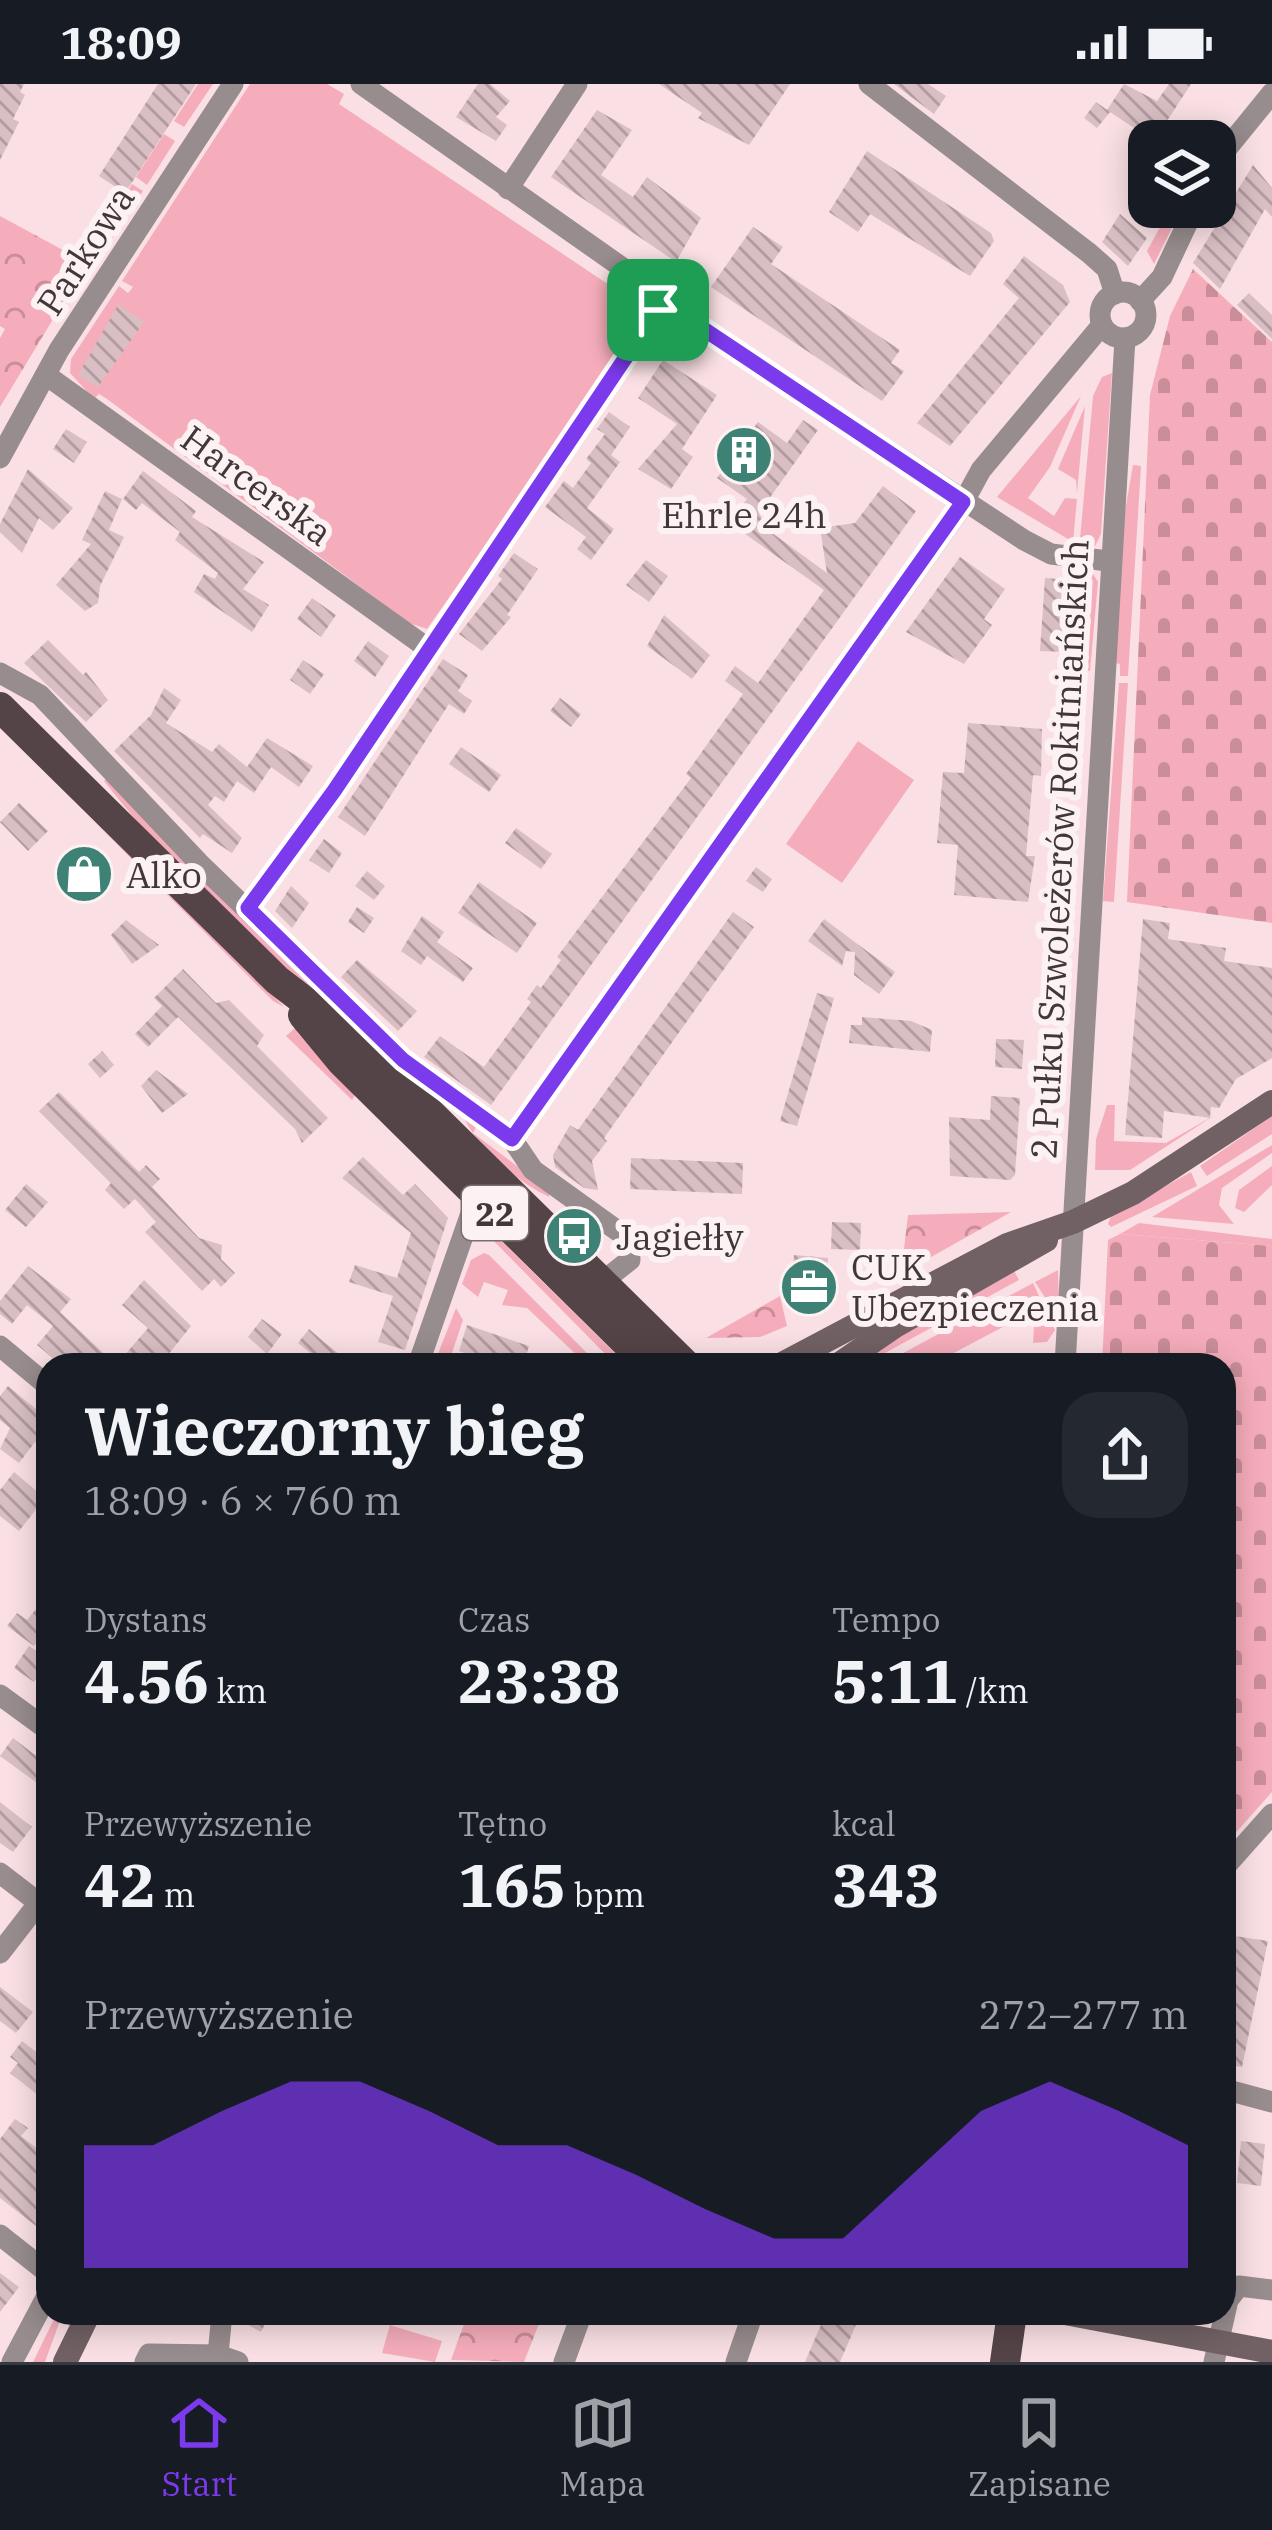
<!DOCTYPE html>
<html lang="pl">
<head>
<meta charset="utf-8">
<style>
  body { margin:0; font-family:"IBM Plex Serif",serif; background:#242831; color:#f1f3f6; height:100vh; display:flex; flex-direction:column; font-size:45px; white-space:nowrap }
  * { box-sizing:border-box; margin:0 }
  p { font-size:39px; color:#9ea1a6 }
  .icon { flex:none; width:66px; height:66px; fill:none; stroke:currentColor; stroke-width:2; stroke-linecap:round; stroke-linejoin:round }
  .map { position:relative; flex:1; overflow:hidden }
  .details { position:absolute; left:36px; top:1269px; width:1200px; height:972px; display:flex; flex-direction:column; background:#171b24; border-radius:36px; box-shadow:0 6px 30px #0003 }
  .details>* { flex:none }
  .controls { position:absolute; left:1128px; top:36px; display:grid; gap:24px }
  .controls a { display:grid; place-items:center; width:108px; height:108px; border-radius:24px; background:#171b24; box-shadow:0 6px 30px #0003; font-size:60px }
  .pin { position:absolute; display:grid; place-items:center; width:102px; height:102px; color:#fff; margin:-51px; border-radius:24px; box-shadow:0 6px 18px #0006 }
  .round { display:grid; place-items:center; flex:none; width:126px; height:126px; border-radius:36px; background:#242831 }
  .summary { display:flex; align-items:center; justify-content:space-between; height:204px; padding:0 48px }
  h1 { font-size:66px; font-weight:700; line-height:90px }
  .stats { display:grid; grid-template-columns:repeat(3,1fr); gap:18px; height:204px; padding:12px 48px }
  .stats div { display:grid; align-content:center }
  .stats b { font-size:60px; font-weight:700 }
  .stats small { font-size:33px; font-weight:400 }
  .stats p { font-size:33px }
  .chart { height:336px; padding:24px 48px }
  .chart p { display:flex; justify-content:space-between }
  .chart svg { width:100%; height:216px; margin-top:12px; fill:#7c3aed; opacity:.7 }
  .status { display:flex; justify-content:space-between; align-items:center; height:84px; padding:0 60px; background:#171b24; direction:ltr }
  .status svg { height:33px; fill:currentColor }
  .dock { display:flex; justify-content:space-around; align-items:center; height:168px; border-top:3px solid #363941; background:#171b24; font-size:33px; color:#9ea1a6 }
  .dock a { display:grid; justify-items:center; gap:6px }
  .dock .on { color:#7c3aed }
  .map>svg:first-child { display:block }
  .grass { fill:#f6adbb }
  .forest { fill:url(#forest-crowns) }
  .cemetery { fill:url(#cemetery-stones) }
  .building { fill:url(#building-back-hatch) }
  .lines { fill:none; stroke-linecap:round; stroke-linejoin:round }
  .street { stroke:#978c8e; stroke-width:21 }
  .secondary { stroke:#716164; stroke-width:24 }
  .primary { stroke:#554447; stroke-width:30 }
  .route-casing { stroke:#fff; stroke-width:24 }
  .route { stroke:#7c3aed; stroke-width:15 }
  .labels { text-anchor:middle; dominant-baseline:central; stroke-width:12; stroke-linejoin:round; paint-order:stroke }
  .shield { fill:#fcf1f3; stroke:#796e70; stroke-width:3 }
  .shield-label { font-size:33px; font-weight:bold; fill:#413638 }
  .street-label { font-size:36px; fill:#413638; stroke:#fcf1f3 }
  .poi-label { font-size:36px; fill:#413638; stroke:#fcf1f3; text-anchor:start }
</style>
</head>
<body>
<div class="status"><b>18:09</b><svg viewBox="0 0 49 12"><path d="M0 12V9h3v3zM5 12V6h3v6zM10 12V3h3v9zM15 12V0h3v12zM26 1h20v11H26zM47 4h2v5h-2z"/></svg></div>
<div class="map">
<svg width="1272" height="2278" viewBox="0 0 1272 2278">
  <defs>
    <pattern id="forest-crowns" width="20" height="18" patternUnits="userSpaceOnUse" patternTransform="scale(3)"><rect width="20" height="18" fill="#f6adbb"/><path d="M2 6a3 3 0 1 1 6 0M12 15a3 3 0 1 1 6 0" fill="none" stroke="#c98e99"/></pattern>
    <pattern id="cemetery-stones" width="16" height="16" patternUnits="userSpaceOnUse" patternTransform="scale(3)"><rect width="16" height="16" fill="#f6adbb"/><path d="M2 7V4a2 2 0 0 1 4 0v3zM10 15v-3a2 2 0 0 1 4 0v3z" fill="#c98e99"/></pattern>
    <pattern id="building-back-hatch" width="6" height="6" patternUnits="userSpaceOnUse" patternTransform="scale(3)"><rect width="6" height="6" fill="#d9bfc3"/><path d="M-1 5l2 2M0 0l6 6M5-1l2 2" fill="none" stroke="#b29c9f"/></pattern>
  </defs>
  <rect width="100%" height="100%" fill="#fae0e4"/>
  <g class="grass">
    <path d="M198 0H213L184 43 174 37Z"/>
    <path d="M250 0H327L344 10 339 20 633 217 635 232 623 256 627 260 427 545 409 539 107 315 99 310 94 315 70 289 71 275 119 202 128 209 133 203 122 197Z"/>
    <path d="M164 50 175 57 147 101 136 93Z"/>
    <path d="M132 100 143 107 105 164 88 156 120 107 125 111Z"/>
    <path d="M1171 123 1178 132 1154 180 1147 167Z"/>
    <path d="M1112 289 1101 450 1095 462 1079 466 1093 312 1102 293Z"/>
    <path d="M1081 312 1050 383 1028 414 1054 432 1065 414 1077 415 1073 458 997 413Z"/>
    <path d="M1085 322 1077 409 1076 396 1058 385Z"/>
    <path d="M1133 381 1141 382 1128 592H1120V580L1115 579 1119 462Z"/>
    <path d="M1092 488 1098 498 1090 587 1084 586Z"/>
    <path d="M1119 599H1128L1114 818 1103 817Z"/>
    <path d="M858 657 914 696 842 799 786 760Z"/>
    <path d="M108 693 365 952C271 878 177 791 104 697Z"/>
    <path d="M91 734 273 911 284 923 273 917Z"/>
    <path d="M295 944 356 1010 352 1016 286 952Z"/>
    <path d="M1107 1021H1115L1114 1057 1166 1059 1215 1031 1130 1086H1095L1096 1055Z"/>
    <path d="M1272 1032V1050L1207 1092 1200 1082Z"/>
    <path d="M465 1036 476 1043 473 1049 550 1107 549 1113C516 1097 482 1069 465 1036Z"/>
    <path d="M1272 1061V1069L1222 1104 1219 1121 1234 1140 1152 1133Z"/>
    <path d="M1272 1082V1101L1244 1128 1235 1124 1239 1106Z"/>
    <path d="M1191 1088 1197 1102 1111 1143 1108 1140 1111 1132Z"/>
    <path d="M1139 1139 1272 1155V1162L1120 1150Z"/>
    <path d="M477 1140 485 1141 627 1281 614 1279Z"/>
    <path d="M484 1169 489 1171 589 1271 581 1275 527 1224 502 1221 508 1206 484 1198 478 1213 462 1200 471 1176Z"/>
    <path d="M1013 1185 1019 1196 863 1281H850Z"/>
    <path d="M1058 1186 1059 1235 1035 1198Z"/>
    <path d="M1033 1199 1055 1246 1047 1258 1033 1259 1035 1226 931 1281H881Z"/>
    <path d="M456 1224 463 1236 448 1281 436 1275Z"/>
    <path d="M57 2229 62 2231 45 2278H33Z"/>
    <path d="M390 2241 442 2257 435 2278 382 2269Z"/>
  </g>
  <g class="forest">
    <path d="M0 132 87 179 0 323V254L5 245 0 242Z"/>
    <path d="M1011 1128 901 1190 908 1131Z"/>
    <path d="M780 1212 787 1242 760 1253 706 1254Z"/>
    <path d="M468 2229 542 2232 524 2278 451 2276Z"/>
  </g>
  <g class="cemetery">
    <path d="M1193 185 1272 258V839L1127 818 1150 311 1170 232Z"/>
    <path d="M1120 1150 1272 1162V1708L1224 1762V1281H1102L1108 1156Z"/>
  </g>
  <g class="building">
    <path d="M0 0H24L20 8 25 11 13 35 19 38 0 76Z"/>
    <path d="M158 0H196L125 109 99 92Z"/>
    <path d="M478 0H490L510 17 496 33 507 41 496 57 456 33Z"/>
    <path d="M659 0H790L749 61 698 34 702 29Z"/>
    <path d="M894 0H928L946 12 934 30Z"/>
    <path d="M1124 0 1157 17 1169 0H1191L1154 57 1107 26Z"/>
    <path d="M1096 18 1110 28 1097 44 1084 34Z"/>
    <path d="M597 26 632 46 601 91 633 113 647 93 701 134 676 178 551 93Z"/>
    <path d="M867 67 991 149 994 157 970 192 870 130 858 148 829 128Z"/>
    <path d="M1253 81 1272 104V133L1265 125 1220 205 1193 179Z"/>
    <path d="M1120 130 1147 154 1128 182 1102 158Z"/>
    <path d="M753 143 783 163 771 180 900 266 891 279 904 287 882 317 711 203Z"/>
    <path d="M1024 172 1063 201 1070 218 950 362 917 339 1019 214 1003 200Z"/>
    <path d="M1249 209 1272 231V255L1237 221Z"/>
    <path d="M118 221 144 238 98 303 78 291Z"/>
    <path d="M663 276 717 311 682 365 693 373 671 405 638 385 677 340 638 314Z"/>
    <path d="M609 328 630 343 611 371 620 378 587 424 614 445 591 476 577 465 586 453 545 423 564 397 573 404 591 379 586 375 605 350 597 345Z"/>
    <path d="M803 336 818 346 759 429 768 446 827 489 820 444 855 439 883 402 916 427 491 1021 424 973 440 952 484 983 531 918 527 915 537 901 541 904 561 876 557 873 691 694 686 690 743 610 725 597 735 582 758 599 824 506 741 447 750 434 739 426 747 415 717 394 758 338 787 359Z"/>
    <path d="M66 345 87 358 74 379 53 365Z"/>
    <path d="M28 385 73 424 53 446 39 434 22 469 0 448V440Z"/>
    <path d="M143 387 196 427 192 433 264 478 243 505 269 521 252 548 194 508 204 490 215 495 218 489 175 456 180 448 142 419 136 426 123 415Z"/>
    <path d="M105 407 122 415 109 446 124 453 100 502 98 519 85 527 56 501 91 460 82 456Z"/>
    <path d="M514 469 538 485 507 531 511 533 482 567 459 550 502 495 498 492Z"/>
    <path d="M960 473 1005 505 984 535 992 541 964 580 906 548Z"/>
    <path d="M646 476 668 492 649 518 626 501Z"/>
    <path d="M1045 494 1072 496 1068 568 1040 567Z"/>
    <path d="M312 514 336 531 321 553 297 535Z"/>
    <path d="M664 531 710 571 692 595 647 562Z"/>
    <path d="M48 556 83 591 86 588 108 616 86 638 24 579Z"/>
    <path d="M368 557 389 572 375 593 354 577Z"/>
    <path d="M443 575 468 591 458 607 472 617 464 630 449 620 365 752 338 733Z"/>
    <path d="M303 576 324 590 310 610 290 596Z"/>
    <path d="M164 604 181 616 166 639 212 668 219 660 247 683 267 654 313 682 299 703 271 683 254 709 237 697 224 718 215 712 208 721 242 754 232 769 203 750 200 754 114 667 151 631Z"/>
    <path d="M560 614 581 630 571 643 550 627Z"/>
    <path d="M968 639 1042 645 1041 692 1033 691 1026 772H1035L1028 818 954 811 958 761 937 759 943 688 964 689Z"/>
    <path d="M461 663 501 691 489 708 449 680Z"/>
    <path d="M19 719 48 747 28 767 0 738Z"/>
    <path d="M516 744 552 770 541 785 505 759Z"/>
    <path d="M324 755 342 769 329 789 309 776Z"/>
    <path d="M81 783 100 802 81 819 63 801Z"/>
    <path d="M756 783 772 795 763 808 746 797Z"/>
    <path d="M367 787 385 802 374 816 355 802Z"/>
    <path d="M479 798 537 839 517 869 458 829Z"/>
    <path d="M291 802 309 819 292 844 275 827Z"/>
    <path d="M357 823 374 834 364 849 348 838Z"/>
    <path d="M733 828 754 843 604 1054 607 1057 592 1077 598 1106 584 1104 555 1083 553 1071 570 1041 578 1046Z"/>
    <path d="M422 832 444 848 437 858 473 884 463 898 427 872 421 881 401 867Z"/>
    <path d="M824 835 895 888 879 910 854 891 855 868 846 867 842 882 808 857Z"/>
    <path d="M1143 835 1170 839 1168 855 1226 864 1224 877 1272 884V974L1236 995 1219 1024 1211 1023 1210 1034 1164 1027 1162 1054 1125 1051Z"/>
    <path d="M126 836 159 861 132 880 111 851Z"/>
    <path d="M357 876 417 927 398 947 341 893Z"/>
    <path d="M183 885 216 919 229 916 264 951 257 962 328 1034 302 1059 295 1045 178 933 148 963 135 950 162 922 154 914Z"/>
    <path d="M817 909 834 914 797 1042 780 1037Z"/>
    <path d="M862 933 911 937 932 946 930 968 849 959 851 941H862Z"/>
    <path d="M996 955 1024 956 1022 985 995 983Z"/>
    <path d="M102 967 114 981 100 994 88 980Z"/>
    <path d="M156 986 188 1010 162 1029 141 1002Z"/>
    <path d="M59 1008 139 1088 146 1081 160 1095 152 1103 199 1154 222 1161 221 1175 235 1189 221 1203 214 1195 202 1207 145 1148 156 1138 135 1115 124 1125 105 1106 111 1099 39 1027Z"/>
    <path d="M991 1012 1020 1014 1015 1091 1010 1096 950 1092 949 1033 990 1036Z"/>
    <path d="M363 1073 403 1111 415 1100 448 1134 405 1266 378 1258 393 1212 349 1198 355 1181 397 1194 411 1149 342 1094Z"/>
    <path d="M631 1074 743 1079 742 1110 630 1105Z"/>
    <path d="M26 1100 48 1118 26 1143 5 1126Z"/>
    <path d="M832 1138 861 1139 860 1166 831 1165Z"/>
    <path d="M794 1171 828 1174 825 1210 791 1208Z"/>
    <path d="M28 1182 71 1215 60 1228 116 1281H61L37 1261 53 1242 27 1221 12 1240 0 1230V1217Z"/>
    <path d="M144 1196 191 1242 160 1281H116L148 1244 122 1221Z"/>
    <path d="M262 1235 282 1250 267 1270 248 1253Z"/>
    <path d="M467 1241 529 1262 523 1281H463L467 1270 459 1267Z"/>
    <path d="M309 1245 324 1258 353 1281H307L314 1272 298 1259Z"/>
    <path d="M8 1302 48 1335V1368L35 1358 19 1379 0 1365 10 1344 0 1336V1312Z"/>
    <path d="M14 1388 45 1414 19 1447 0 1432V1406Z"/>
    <path d="M36 1525 48 1535V1543L34 1562 7 1542 17 1529 27 1536Z"/>
    <path d="M29 1562 48 1576 34 1598 14 1584Z"/>
    <path d="M13 1654 48 1681V1707L0 1672Z"/>
    <path d="M0 1718 32 1743 13 1768 0 1759Z"/>
    <path d="M1228 1851 1268 1857 1242 1983 1224 1980 1230 1945 1224 1944Z"/>
    <path d="M0 1903 33 1928 16 1949 0 1937Z"/>
    <path d="M22 1957 48 1977V2019L10 1989 18 1979 10 1973Z"/>
    <path d="M15 2035 28 2044 21 2052 48 2073V2093L36 2109 48 2118V2134L40 2145 0 2114V2055Z"/>
    <path d="M1241 2057 1265 2060 1261 2102 1237 2099Z"/>
    <path d="M0 2189 19 2203 0 2228Z"/>
    <path d="M237 2229H269V2232L261 2248 237 2235Z"/>
    <path d="M826 2229H861L840 2278H805Z"/>
  </g>
  <g class="lines">
    <g class="street">
      <path d="M361 0 654 206 663 218 1024 456 1051 470 1108 477"/>
      <path d="M869 0 1089 169 1107 185 1115 210"/>
      <path d="M1215 79 1272 9"/>
      <path d="M508 105 577 0"/>
      <circle cx="1123" cy="231" r="23"/>
      <path d="M1140 217 1162 193 1195 123"/>
      <path d="M46 291 430 566"/>
      <path d="M0 374 59 266 233 0"/>
      <path d="M0 589 40 611 199 779 403 976 512 1055 533 1086 629 1155 630 1176 602 1198"/>
      <path d="M248 824 334 707 663 218"/>
      <path d="M512 1055 958 428 981 386 1102 241"/>
      <path d="M0 1262 48 1302"/>
      <path d="M418 1281 477 1112"/>
      <path d="M1065 1281 1125 254"/>
      <path d="M0 1611 48 1646"/>
      <path d="M1224 1784 1272 1730"/>
      <path d="M0 1789 39 1819"/>
      <path d="M0 1869 48 1807"/>
      <path d="M1224 2005 1272 2018"/>
      <path d="M0 2151 48 2189"/>
      <path d="M222 2229 218 2271 238 2278"/>
      <path d="M284 2230 285 2229"/>
      <path d="M12 2278 48 2210"/>
      <path d="M145 2278 149 2270 218 2271"/>
      <path d="M564 2278 582 2229"/>
      <path d="M736 2278 753 2229"/>
      <path d="M1214 2278 1228 2216 1239 2202 1272 2206"/>
    </g>
    <g class="secondary">
      <path d="M780 1281 1007 1161 1073 1138 1133 1109 1272 1018"/>
      <path d="M838 1281 895 1242 1046 1156"/>
      <path d="M1065 2229 1272 2268"/>
      <path d="M65 2278 89 2229"/>
    </g>
    <g class="primary">
      <path d="M0 623 277 896 358 958 686 1281"/>
      <path d="M303 931 341 977 649 1281"/>
      <path d="M1005 2278 1012 2229"/>
    </g>
  </g>
  <g class="lines">
    <g class="route-casing">
      <path id="route" d="M663 218 963 418 512 1055 403 976 248 824 334 707Z"/>
    </g>
    <use href="#route" class="route"/>
  </g>
  <defs>
    <g id="building-disc" transform="scale(3)"><circle r="9.5" fill="#3e8276" stroke="#fcf1f3"/><path d="M-4-6H4V6H1V3H-1V6H-4ZM-2.5-4.3h1.7v1.8h-1.7ZM.8-4.3h1.7v1.8H.8ZM-2.5-1h1.7V.8h-1.7ZM.8-1h1.7V.8H.8Z" fill="#fff"/></g>
    <g id="shop-disc" transform="scale(3)"><circle r="9.5" fill="#3e8276" stroke="#fcf1f3"/><path d="M-5-2.5h2.3a2.7 3.5 0 0 1 5.4 0H5L5.5 6h-11ZM-1.5-2.5h3a1.5 2.3 0 0 0-3 0Z" fill="#fff"/></g>
    <g id="bus-disc" transform="scale(3)"><circle r="9.5" fill="#3e8276" stroke="#fcf1f3"/><path d="M-5-6H5V4H4V6H2V4H-2V6H-4V4H-5ZM-3.5-4V0h7V-4ZM-3.5 1.2v1.5H-2V1.2ZM2 1.2v1.5H3.5V1.2Z" fill="#fff"/></g>
    <g id="office-disc" transform="scale(3)"><circle r="9.5" fill="#3e8276" stroke="#fcf1f3"/><path d="M-6-3h4V-5.5h4V-3h4V5H-6ZM-1-4.5V-3h2v-1.5ZM-6 0V1H6V0Z" fill="#fff"/></g>
  </defs>
  <g fill-rule="evenodd">
    <use href="#building-disc" x="744" y="371"/>
    <use href="#shop-disc" x="84" y="790"/>
    <use href="#bus-disc" x="574" y="1152"/>
    <use href="#office-disc" x="809" y="1203"/>
  </g>
  <g class="labels">
    <rect class="shield" x="462" y="1102" width="66" height="54" rx="9"/>
    <g class="shield-label">
      <text x="495" y="1129">22</text>
    </g>
    <g class="street-label">
      <text transform="translate(85 166) rotate(-57)">Parkowa</text>
      <text transform="translate(257 401) rotate(36)">Harcerska</text>
      <text transform="translate(1059 765) rotate(-87)">2 Pułku Szwoleżerów Rokitniańskich</text>
    </g>
    <g class="poi-label">
      <text x="744" y="430" text-anchor="middle">Ehrle 24h</text>
      <text x="126" y="790">Alko</text>
      <text x="616" y="1152">Jagiełły</text>
      <text x="851" y="1182">CUK<tspan x="851" dy="41">Ubezpieczenia</tspan></text>
    </g>
  </g>
</svg>
<div class="controls">
<a><svg class="icon" aria-label="layers" viewBox="0 0 24 24"><path d="M12 4l9 5-9 5-9-5zM3 14l9 5 9-5"/></svg></a>
</div>
<div class="pin" style="left:658px;top:226px;background:#1e9e55"><svg class="icon" aria-label="arrive" viewBox="0 0 24 24"><path d="M6 21V4h12l-3 4 3 4H6"/></svg></div>
<section class="details">
<div class="summary"><div><h1>Wieczorny bieg</h1><p>18:09 · 6 × 760 m</p></div><a class="round"><svg class="icon" aria-label="share" viewBox="0 0 24 24"><path d="M12 15V3M7 8l5-5 5 5M5 13v7h14v-7"/></svg></a></div>
<div class="stats">
<div><p>Dystans</p><b>4.56<small> km</small></b></div>
<div><p>Czas</p><b>23:38</b></div>
<div><p>Tempo</p><b>5:11<small> /km</small></b></div>
</div>
<div class="stats">
<div><p>Przewyższenie</p><b>42<small> m</small></b></div>
<div><p>Tętno</p><b>165<small> bpm</small></b></div>
<div><p>kcal</p><b>343</b></div>
</div>
<div class="chart"><p><span>Przewyższenie</span>272–277 m</p>
<svg viewBox="0 0 160 44" preserveAspectRatio="none"><path d="M0 44V19L10 19L20 12L30 6L40 6L50 12L60 19L70 19L80 25L90 32L100 38L110 38L120 25L130 12L140 6L150 12L160 19V44z"/></svg>
</div>
</section>
</div>
<nav class="dock">
<a class="on"><svg class="icon" aria-label="home" viewBox="0 0 24 24"><path d="M3 11l9-7 9 7M6 9v11h12V9"/></svg>Start</a>
<a><svg class="icon" aria-label="map" viewBox="0 0 24 24"><path d="M3 6l6-2 6 2 6-2v14l-6 2-6-2-6 2zM9 4v14M15 6v14"/></svg>Mapa</a>
<a><svg class="icon" aria-label="saved" viewBox="0 0 24 24"><path d="M7 4h10v16l-5-4-5 4z"/></svg>Zapisane</a>
</nav>
</body>
</html>
